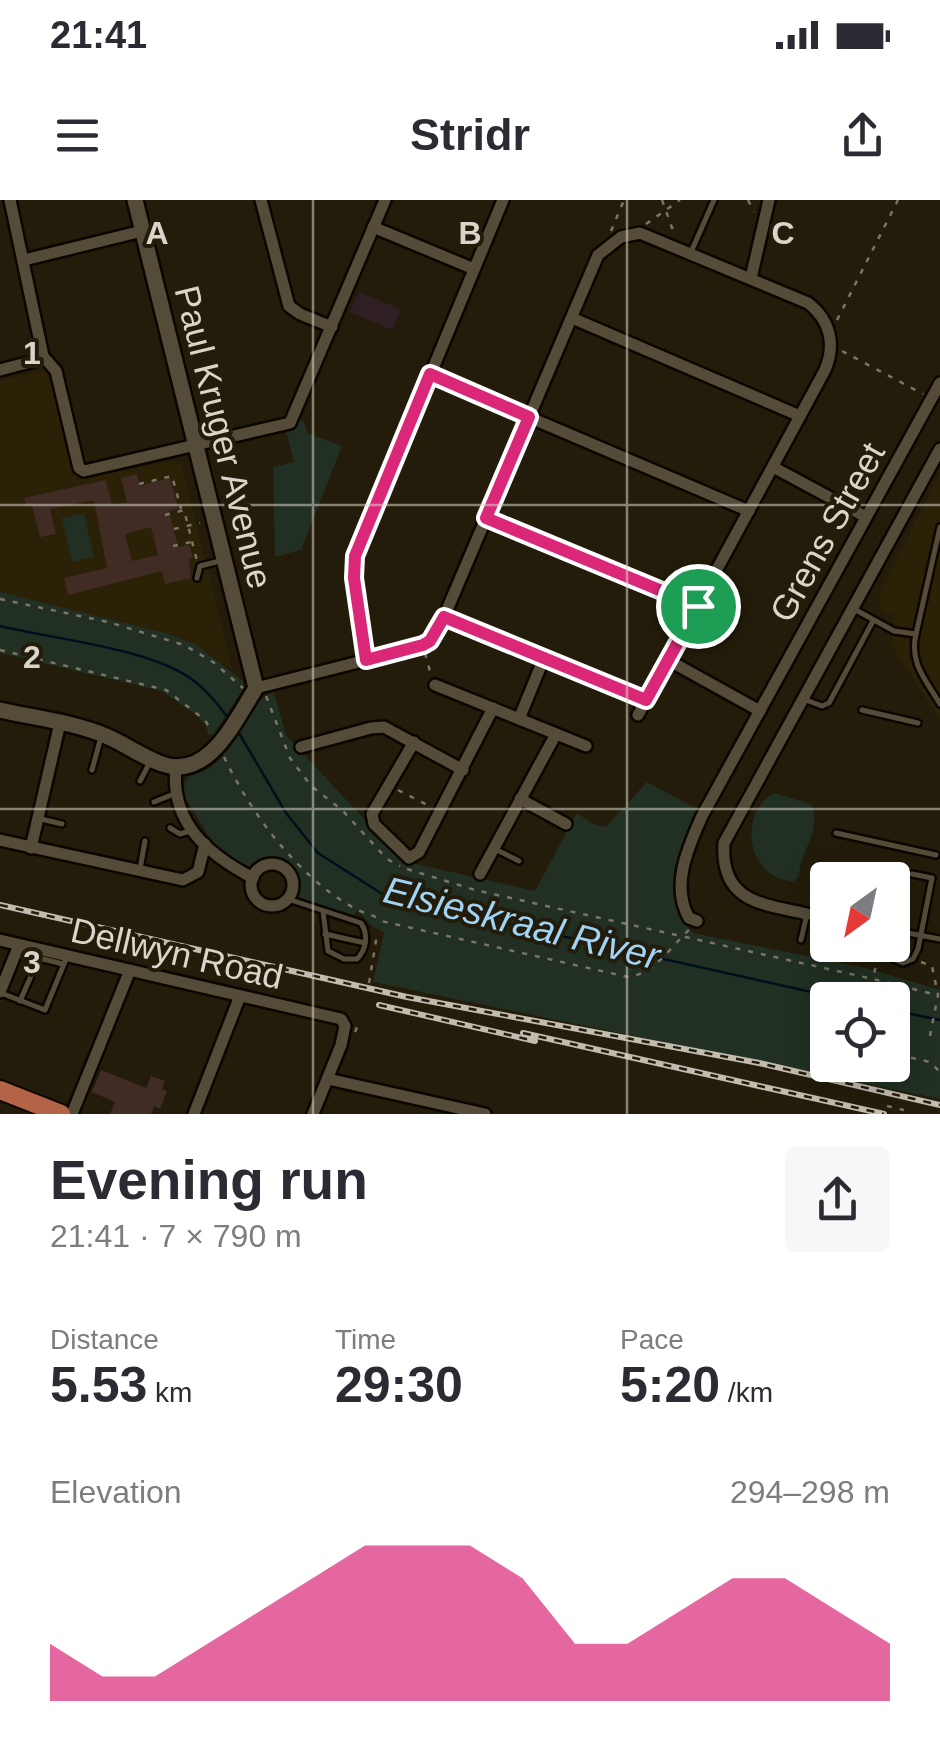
<!DOCTYPE html>
<html lang="en">
<head>
<meta charset="utf-8">
<style>
  body { margin:0; font-family:Arial,sans-serif; background:#f7f7f7; color:#2b2b33; height:100vh; display:flex; flex-direction:column; font-size:38px; white-space:nowrap }
  * { box-sizing:border-box; margin:0 }
  p { font-size:32px; color:#7c7c81 }
  .icon { flex:none; width:55px; height:55px; fill:none; stroke:currentColor; stroke-width:2; stroke-linecap:round; stroke-linejoin:round }
  .map { position:relative; height:914px; overflow:hidden }
  .sheet { display:flex; flex-direction:column; background:#fff; flex:1 }
  .sheet>* { flex:none }
  .needle { width:65px; rotate:213deg }
  .controls { position:absolute; left:810px; top:662px; display:grid; gap:20px }
  .controls a { display:grid; place-items:center; width:100px; height:100px; border-radius:10px; background:#fff; box-shadow:0 5px 25px #0003; font-size:50px }
  .pin { position:absolute; display:grid; place-items:center; width:85px; height:85px; color:#fff; margin:-42px; border:5px solid #fff; border-radius:50%; box-shadow:0 2px 10px #0007 }
  .round { display:grid; place-items:center; flex:none; width:105px; height:105px; border-radius:10px; background:#f7f7f7 }
  .summary { display:flex; align-items:center; justify-content:space-between; height:170px; padding:0 50px }
  h1 { font-size:55px; font-weight:700; line-height:75px }
  .metrics { display:grid; grid-template-columns:repeat(3,1fr); gap:15px; height:170px; padding:10px 50px }
  .metrics div { display:grid; align-content:center }
  .metrics b { font-size:50px; font-weight:700 }
  .metrics small { font-size:28px; font-weight:400 }
  .metrics p { font-size:28px }
  .chart { height:280px; padding:20px 50px }
  .chart p { display:flex; justify-content:space-between }
  .chart svg { width:100%; height:180px; margin-top:10px; fill:#db2777; opacity:.7 }
  .status { display:flex; justify-content:space-between; align-items:center; height:70px; padding:0 50px; background:#fff; direction:ltr }
  .status svg { height:28px; fill:currentColor }
  header { display:flex; justify-content:space-between; align-items:center; height:130px; padding:0 50px; background:#fff; font-size:45px; font-weight:700 }
  .map>svg:first-child { display:block }
  .built { fill:#2b2107 }
  .medical { fill:#301e25 }
  .green { fill:#213022; fill-rule:evenodd }
  .lines { fill:none; stroke-linecap:round; stroke-linejoin:round }
  .stream { stroke:#000f1d; stroke-width:2.5 }
  .building { fill:#402c24; fill-rule:evenodd }
  .lane-casing { stroke:#0c0600; stroke-width:10 }
  .street-casing { stroke:#0c0600; stroke-width:16 }
  .secondary-casing { stroke:#0c0600; stroke-width:20 }
  .primary-casing { stroke:#0c0600; stroke-width:22 }
  .path { stroke:#7b7567; stroke-width:2.5; stroke-dasharray:5 8; stroke-linecap:butt }
  .lane { stroke:#544c39; stroke-width:5 }
  .street { stroke:#544c39; stroke-width:11 }
  .secondary { stroke:#544c39; stroke-width:15 }
  .primary { stroke:#b36447; stroke-width:18 }
  .rail-casing { stroke:#c1bbb0; stroke-width:6 }
  .rail { stroke:#231c0a; stroke-width:2.5; stroke-dasharray:8; stroke-linecap:butt }
  .route-casing { stroke:#fff; stroke-width:20 }
  .route { stroke:#db2777; stroke-width:12 }
  .grid { fill:none; stroke:#dad5ca; stroke-width:2.5; stroke-opacity:0.55 }
  .labels { text-anchor:middle; dominant-baseline:central; stroke-width:8; stroke-linejoin:round; paint-order:stroke }
  .street-label { font-size:35px; fill:#dad5ca; stroke:#231c0a }
  .water-label { font-size:38px; font-style:italic; fill:#9fd4f6; stroke:#231c0a }
  .grid-label { font-size:32px; text-anchor:middle; font-weight:bold; fill:#dad5ca; stroke:#231c0a; stroke-width:8; stroke-linejoin:round; paint-order:stroke }
</style>
</head>
<body>
<div class="status"><b>21:41</b><svg viewBox="0 0 49 12"><path d="M0 12V9h3v3zM5 12V6h3v6zM10 12V3h3v9zM15 12V0h3v12zM26 1h20v11H26zM47 4h2v5h-2z"/></svg></div>
<header><svg class="icon" aria-label="menu" viewBox="0 0 24 24"><path d="M4 6h16M4 12h16M4 18h16"/></svg>Stridr<svg class="icon" aria-label="share" viewBox="0 0 24 24"><path d="M12 15V3M7 8l5-5 5 5M5 13v7h14v-7"/></svg></header>
<div class="map">
<svg width="940" height="914" viewBox="0 0 940 914">
  <rect width="100%" height="100%" fill="#231c0a"/>
  <g class="built">
    <path d="M50 168 77 280 174 260 182 265 232 470 197 445 169 434 0 392V181Z"/>
    <path d="M940 273V520L891 445 895 415 881 412 879 394Z"/>
  </g>
  <path class="medical" d="M359 92 401 109 392 130 350 112Z"/>
  <g class="green">
    <path d="M298 219 304 222 307 233 342 246 301 350 275 357 273 267 294 262 286 230Z"/>
    <path d="M84 313 94 357 72 362 62 318Z"/>
    <path d="M0 392 169 434 197 445 243 481V489L213 535 208 534 206 525 195 514 162 491 0 453Z"/>
    <path d="M274 492 286 535 403 661 535 691 577 613 593 624 606 627 647 582 701 611C681 652 658 692 693 733L866 768 940 790V899L373 782 384 732 372 726 357 710 353 717 304 703 299 697 296 671C272 645 265 671 241 666 229 664 217 649 207 640L209 637 181 591 188 577C198 573 209 570 217 562 240 541 244 504 274 492ZM828 800H892V865H828Z"/>
    <path d="M774 593 811 604C823 629 799 653 799 676L793 682C743 676 740 611 774 593Z"/>
  </g>
  <g class="lines">
    <g class="stream">
      <path d="M0 426C53 439 147 448 190 478 205 488 217 503 228 518"/>
      <path d="M236 528 286 613 318 653 387 697 847 800"/>
      <path d="M892 810 940 820"/>
    </g>
  </g>
  <g class="building">
    <path d="M137 274 140 286 170 278 178 309 169 311 178 347 189 345 193 358 189 359 191 378 165 384 162 371 68 395 64 378 107 368 94 300 50 309 56 334 40 337 32 305 26 306 24 298 106 280 112 305 127 302 121 278ZM151 327 158 355 132 361 125 334Z"/>
    <path d="M101 870 146 888 151 876 165 881 162 889 167 891 160 909 154 906 151 914H110L115 902 92 892Z"/>
  </g>
  <g class="lines">
    <g class="lane-casing">
      <g id="lane">
        <path d="M691 52 714 0"/>
        <path d="M197 378 200 366 220 361"/>
        <path d="M854 409 894 431 916 434 940 327"/>
        <path d="M916 434C909 463 926 480 940 504"/>
        <path d="M806 500 822 506 829 503 873 421"/>
        <path d="M862 510 918 523"/>
        <path d="M92 570 101 537"/>
        <path d="M140 581 150 562"/>
        <path d="M154 602 174 594"/>
        <path d="M41 619 62 624"/>
        <path d="M170 628 180 634 190 631"/>
        <path d="M836 633 936 655"/>
        <path d="M495 649 519 661"/>
        <path d="M140 669 145 641"/>
        <path d="M288 699 361 723C369 735 366 750 357 759H344L328 751 323 711"/>
        <path d="M821 716 827 682"/>
        <path d="M892 730 940 739"/>
        <path d="M325 734 365 743"/>
        <path d="M801 740 807 714 828 717"/>
        <path d="M885 745 893 759 903 763 913 759 918 749 932 678 912 674"/>
        <path d="M1 793 45 810 66 759"/>
        <path d="M20 801 39 758 63 764"/>
      </g>
    </g>
    <g class="street-casing">
      <g id="street">
        <path d="M10 0 43 156 56 171 79 268 84 271 290 223 385 0"/>
        <path d="M261 0 289 106 300 114 332 127"/>
        <path d="M373 27 474 69"/>
        <path d="M24 60 142 31"/>
        <path d="M751 78 769 0"/>
        <path d="M572 118 800 216"/>
        <path d="M0 170 34 161 43 156"/>
        <path d="M430 175 749 311"/>
        <path d="M773 267 866 317"/>
        <path d="M486 317 698 405"/>
        <path d="M444 417 647 500"/>
        <path d="M367 460 354 378 355 356 503 0"/>
        <path d="M668 460 760 511"/>
        <path d="M435 485 586 546"/>
        <path d="M256 488 414 448 430 441 444 417 598 55 621 37 640 33 808 103C830 120 836 144 825 170L638 515"/>
        <path d="M519 519 544 458"/>
        <path d="M414 542 372 614 374 624 409 658 419 652 493 508"/>
        <path d="M301 547 371 528 384 527 463 570"/>
        <path d="M176 567C170 622 207 654 253 678"/>
        <path d="M520 599 566 624"/>
        <path d="M0 640 183 680 198 672 205 644"/>
        <path d="M31 648 60 523"/>
        <circle cx="272" cy="685" r="21"/>
        <path d="M480 674 556 534"/>
        <path d="M807 714C762 704 720 702 724 643L940 249"/>
        <path d="M697 721 689 718C670 685 689 646 702 616L940 183"/>
        <path d="M0 740 341 819 345 826 341 845 313 914"/>
        <path d="M0 792 19 745"/>
        <path d="M328 879 485 914"/>
        <path d="M72 914 130 770"/>
        <path d="M194 914 240 796"/>
      </g>
    </g>
    <g class="secondary-casing">
      <path id="secondary" d="M0 510C35 518 73 522 106 536 125 544 142 557 162 564 209 581 235 520 256 488L135 0"/>
    </g>
    <g class="primary-casing">
      <path id="primary" d="M0 890 61 914"/>
    </g>
    <g class="path">
      <path d="M662 0 675 36"/>
      <path d="M748 0 754 12"/>
      <path d="M646 24 680 0"/>
      <path d="M611 31 624 0"/>
      <path d="M837 120 898 0"/>
      <path d="M842 151 923 194"/>
      <path d="M139 284 172 276 181 309"/>
      <path d="M165 315 184 310 197 361"/>
      <path d="M174 329 200 323"/>
      <path d="M173 346 191 342"/>
      <path d="M0 399 108 422 184 445 213 462 243 488"/>
      <path d="M0 450 166 490 205 520 211 531"/>
      <path d="M425 453 431 475"/>
      <path d="M266 496 290 558 311 586 342 610 387 659 400 666"/>
      <path d="M224 557C248 607 284 657 328 691 336 697 345 703 354 708 364 714 374 714 381 721L628 777C655 774 671 746 690 729"/>
      <path d="M398 590 431 607"/>
      <path d="M407 669 475 690 873 779"/>
      <path d="M863 752 876 755"/>
      <path d="M878 755 873 779 937 795"/>
      <path d="M921 762 932 766 938 795 929 841"/>
      <path d="M369 783 377 735"/>
      <path d="M355 832 360 820"/>
      <path d="M893 881 899 855 930 862 940 872"/>
      <path d="M887 906 904 910"/>
    </g>
    <use href="#lane" class="lane"/>
    <use href="#street" class="street"/>
    <use href="#secondary" class="secondary"/>
    <use href="#primary" class="primary"/>
    <g class="rail-casing">
      <g id="rail">
        <path d="M0 705 407 797 759 863 940 905"/>
        <path d="M379 805 535 841"/>
        <path d="M523 833 884 914"/>
      </g>
    </g>
    <use href="#rail" class="rail"/>
  </g>
  <g class="lines">
    <g class="route-casing">
      <path id="route" d="M430 174 529 217 486 318 698 406 646 500 444 417 430 441 423 445 366 460 354 378 355 356Z"/>
    </g>
    <use href="#route" class="route"/>
  </g>
  <path class="grid" d="M313 0V914M627 0V914M0 305H940M0 609H940"/>
  <g class="labels">
    <g class="street-label">
      <text transform="translate(224 237) rotate(76)">Paul Kruger Avenue</text>
      <text transform="translate(827 332) rotate(-61)">Grens Street</text>
      <text transform="translate(177 753) rotate(13)">Dellwyn Road</text>
    </g>
    <g class="water-label">
      <text transform="translate(522 723) rotate(14)">Elsieskraal River</text>
    </g>
  </g>
  <g class="grid-label">
    <text x="157" y="44">A</text>
    <text x="470" y="44">B</text>
    <text x="783" y="44">C</text>
    <text x="32" y="164">1</text>
    <text x="32" y="468">2</text>
    <text x="32" y="773">3</text>
  </g>
</svg>
<div class="controls">
<a><svg class="needle" viewBox="-14 -14 28 28"><path d="M0-13l5 13h-10z" fill="#e53935"/><path d="M0 13l5-13h-10z" fill="#7c7c81"/></svg></a>
<a><svg class="icon" aria-label="locate" viewBox="0 0 24 24"><circle cx="12" cy="12" r="6"/><path d="M12 2v4M12 18v4M2 12h4M18 12h4"/></svg></a>
</div>
<div class="pin" style="left:698px;top:406px;background:#1e9e55"><svg class="icon" aria-label="arrive" viewBox="0 0 24 24"><path d="M6 21V4h12l-3 4 3 4H6"/></svg></div>
</div>
<section class="sheet">
<div class="summary"><div><h1>Evening run</h1><p>21:41 · 7 × 790 m</p></div><a class="round"><svg class="icon" aria-label="share" viewBox="0 0 24 24"><path d="M12 15V3M7 8l5-5 5 5M5 13v7h14v-7"/></svg></a></div>
<div class="metrics">
<div><p>Distance</p><b>5.53<small> km</small></b></div>
<div><p>Time</p><b>29:30</b></div>
<div><p>Pace</p><b>5:20<small> /km</small></b></div>
</div>
<div class="chart"><p><span>Elevation</span>294–298 m</p>
<svg viewBox="0 0 160 44" preserveAspectRatio="none"><path d="M0 44V30L10 38L20 38L30 30L40 22L50 14L60 6L70 6L80 6L90 14L100 30L110 30L120 22L130 14L140 14L150 22L160 30V44z"/></svg>
</div>
</section>
</body>
</html>
